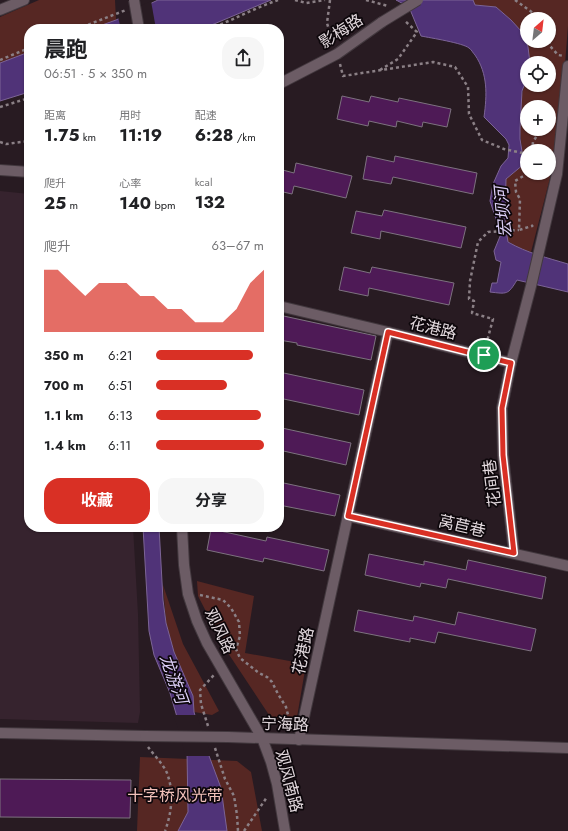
<!DOCTYPE html>
<html lang="zh">
<head>
<meta charset="utf-8">
<style>
  body { margin:0; font-family:Jost,"Noto Sans SC",sans-serif; background:#f6f6f6; color:#202124; height:100vh; display:flex; flex-direction:column; font-size:15px; white-space:nowrap }
  * { box-sizing:border-box; margin:0 }
  p { font-size:13px; color:#757577 }
  .icon { flex:none; width:22px; height:22px; fill:none; stroke:currentColor; stroke-width:2; stroke-linecap:round; stroke-linejoin:round }
  .map { position:relative; flex:1; overflow:hidden }
  .details { position:absolute; left:24px; top:24px; width:260px; height:508px; display:flex; flex-direction:column; background:#fff; border-radius:16px; box-shadow:0 1px 3px #0004 }
  .details>* { flex:none }
  .needle { width:26px; rotate:28deg }
  .fabs { position:absolute; left:520px; top:12px; display:grid; gap:8px }
  .fabs a { display:grid; place-items:center; width:36px; height:36px; border-radius:50%; background:#fff; box-shadow:0 1px 3px #0004; font-size:20px }
  .pin { position:absolute; display:grid; place-items:center; width:34px; height:34px; color:#fff; margin:-17px; border:2px solid #fff; border-radius:50%; box-shadow:0 1px 4px #0007 }
  .round { display:grid; place-items:center; flex:none; width:42px; height:42px; border-radius:16px; background:#f6f6f6 }
  .overview { display:flex; align-items:center; justify-content:space-between; height:68px; padding:0 20px }
  h1 { font-size:22px; font-weight:700; line-height:30px }
  .metrics { display:grid; grid-template-columns:repeat(3,1fr); gap:6px; height:68px; padding:4px 20px }
  .metrics div { display:grid; align-content:center }
  .metrics b { font-size:17px; font-weight:700 }
  .metrics small { font-size:11px; font-weight:400 }
  .metrics p { font-size:11px }
  .chart { height:112px; padding:8px 20px }
  .chart p { display:flex; justify-content:space-between }
  .chart svg { width:100%; height:72px; margin-top:4px; fill:#d93025; opacity:.7 }
  .cta { display:flex; gap:8px; margin-top:auto; padding:8px 20px }
  .cta a { flex:1; height:46px; border-radius:16px; background:#d93025; color:#fff; font-size:16px; font-weight:700; line-height:46px; text-align:center }
  .cta a+a { background:#f6f6f6; color:#202124 }
  ul { padding:0 20px; list-style:none; font-size:13px }
  li { display:grid; grid-template-columns:64px 48px 1fr; align-items:center; height:30px }
  li i { height:10px; border-radius:5px; background:#d93025 }
  .map>svg:first-child { display:block }
  .built { fill:#36232e }
  .green { fill:#562723; fill-rule:evenodd }
  .water { fill:#503378; stroke:#7c6496 }
  .pier { fill:#281b22 }
  .building { fill:#4e1a56; stroke:#7d727f }
  .lines { fill:none; stroke-linecap:round; stroke-linejoin:round }
  .minor-casing { stroke:#42383e; stroke-width:12 }
  .path { stroke:#8b8086; stroke-width:2.5; stroke-dasharray:3 3; stroke-linecap:butt }
  .minor { stroke:#6c5c65; stroke-width:10 }
  .minor-bridge-casing { stroke:#42383e; stroke-width:12; stroke-linecap:butt }
  .minor-bridge { stroke:#6c5c65; stroke-width:10 }
  .route-casing { stroke:#fff; stroke-width:8 }
  .route { stroke:#d93025; stroke-width:5 }
  .labels { text-anchor:middle; dominant-baseline:central; stroke-width:3.5; stroke-linejoin:round; paint-order:stroke }
  .street-label { font-size:16px; fill:#e2d8dd; stroke:#0d070b }
  .park-label { font-size:16px; fill:#f2c1ba; stroke:#0d070b }
  .water-label { font-size:17px; font-style:italic; fill:#dbcef6; stroke:#0d070b }
</style>
</head>
<body>
<div class="map">
<svg width="568" height="831" viewBox="0 0 568 831">
  <rect width="100%" height="100%" fill="#281b22"/>
  <path class="built" d="M0 191 29 194V527H133L138 614 140 712 138 723 0 719Z"/>
  <g class="green">
    <path d="M39 0H115L116 20 91 29H29V52L0 63V17Z"/>
    <path d="M473 0H568V26L564 77 550 178 531 252 518 248 508 241 505 224 506 179 524 164C520 136 516 105 527 78V85H549V63H530L528 47 522 32 511 20 496 7 475 5ZM527 19H549V41H527ZM527 107H549V129H527ZM527 151H549V173H527Z"/>
    <path d="M197 581 254 596 245 653 306 664 295 729 280 726 271 718 226 650 198 596Z"/>
    <path d="M163 585 183 644 219 711 212 715 194 712 193 696 174 652 166 623Z"/>
    <path d="M140 757 237 761 251 772 262 831H137Z"/>
  </g>
  <g class="water">
    <path d="M158 0H271L202 29H91L116 20Z"/>
    <path d="M396 0H473L475 5 496 7 511 20 522 32 528 47 530 63H527V78L522 91 520 128V139L524 164 506 179 505 224 508 242C527 253 548 258 568 264V292L517 280C508 295 507 294 490 292L492 283H497L501 262 496 260 494 251 501 234 490 201 493 184 501 166 508 158 509 145 506 139 484 117C487 95 488 74 475 55 473 53 471 49 469 48 463 43 431 38 421 36L409 7Z"/>
    <path d="M29 52V92L0 101V63Z"/>
    <path d="M143 527H159L163 600 166 623 174 652 193 696 194 712 199 729 221 788 227 831H178L188 812 187 751 170 693 154 655 149 631Z"/>
  </g>
  <g class="pier">
    <path d="M151 1 156 29H121L118 17Z"/>
    <path d="M173 715H197L201 728 212 756H185L181 736Z"/>
  </g>
  <g class="building">
    <path d="M342 96 369 102 371 96 398 102 399 98 451 109 447 127 423 122 422 127 397 121 396 127 369 121 368 126 337 119Z"/>
    <path d="M367 156 394 162 395 156 477 173 473 194 393 177 391 184 363 179Z"/>
    <path d="M296 163 352 176 346 198 294 186 292 194 279 191V169L294 173Z"/>
    <path d="M384 210 466 227 461 248 381 231 380 239 351 233 356 211 382 216Z"/>
    <path d="M344 267 370 273 372 267 454 283 449 305 369 288 368 296 339 290Z"/>
    <path d="M279 315 376 336 371 360 297 345V343L279 340Z"/>
    <path d="M279 372 364 390 359 415 279 398Z"/>
    <path d="M282 428 351 443 346 465 279 450V432L281 433Z"/>
    <path d="M279 482 340 495 335 516 279 505Z"/>
    <path d="M211 529 266 541 267 537 329 550 324 571 264 558 263 562 207 550Z"/>
    <path d="M369 554 424 565V561L466 570 468 560 546 577 542 599 448 579 446 588 421 583 420 587 365 575Z"/>
    <path d="M358 610 413 621 414 616 455 625 458 612 536 629 531 651 438 632 435 643 410 638V642L354 631Z"/>
    <path d="M0 779 131 780 130 818 0 817Z"/>
  </g>
  <g class="lines">
    <g class="minor-casing">
      <g id="minor">
        <path d="M0 10 24 0"/>
        <path d="M279 84 337 54 382 22"/>
        <path d="M0 170 29 172"/>
        <path d="M279 306 388 332"/>
        <path d="M511 363 502 408 503 455 514 553"/>
        <path d="M348 516 568 566"/>
        <path d="M182 527 184 565 188 594 197 621 207 643 262 738 271 762 277 784 285 831"/>
        <path d="M0 733 145 736"/>
        <path d="M228 737 568 748"/>
        <path d="M299 740 388 332 511 363 531 286 557 174 568 66"/>
      </g>
    </g>
    <g class="path">
      <path d="M295 0 306 3 325 0"/>
      <path d="M330 0 327 23 333 44"/>
      <path d="M366 0 388 6"/>
      <path d="M515 0 533 13 538 19"/>
      <path d="M77 29 126 10"/>
      <path d="M209 29C233 20 255 8 278 0"/>
      <path d="M549 41 550 46 558 55 564 56"/>
      <path d="M0 60 29 48"/>
      <path d="M340 64 343 76 433 62 455 67 468 87 469 114 482 140 504 149 527 154"/>
      <path d="M380 70 398 59 417 32 405 21"/>
      <path d="M0 107 29 98"/>
      <path d="M0 142 6 144 29 141"/>
      <path d="M532 151 533 142 541 129"/>
      <path d="M527 172 525 175 515 181 516 192 520 199 519 230 532 226 533 225"/>
      <path d="M486 345 493 319 472 313 474 301 469 299 470 281 478 242 488 232 519 230"/>
      <path d="M200 595 223 600 231 608 239 622 240 636 236 649 240 658 259 673 267 677 272 682 278 694 286 707 290 723"/>
      <path d="M208 726 201 704 200 690 214 675"/>
      <path d="M148 747C154 755 163 764 167 773 174 792 172 812 165 831"/>
      <path d="M215 748 225 779 234 796 237 815 238 831"/>
      <path d="M244 831 267 797"/>
    </g>
    <use href="#minor" class="minor"/>
    <g class="minor-bridge-casing">
      <g id="minor-bridge">
        <path d="M134 0 139 29"/>
        <path d="M382 22 418 0"/>
        <path d="M145 736 228 737"/>
      </g>
    </g>
    <use href="#minor-bridge" class="minor-bridge"/>
  </g>
  <g class="lines">
    <g class="route-casing">
      <path id="route" d="M388 332 511 363 502 408 503 455 514 553 348 516Z"/>
    </g>
    <use href="#route" class="route"/>
  </g>
  <g class="labels">
    <g class="street-label">
      <text transform="translate(341 31) rotate(-33)">影梅路</text>
      <text transform="translate(433 328) rotate(14)">花港路</text>
      <text transform="translate(492 483) rotate(-97)">花间巷</text>
      <text transform="translate(462 526) rotate(13)">莴苣巷</text>
      <text transform="translate(220 631) rotate(64)">观风路</text>
      <text transform="translate(303 651) rotate(-78)">花港路</text>
      <text transform="translate(285 724) rotate(2)">宁海路</text>
      <text transform="translate(289 781) rotate(75)">观风南路</text>
    </g>
    <g class="park-label">
      <text x="175" y="795">十字桥风光带</text>
    </g>
    <g class="water-label">
      <text transform="translate(503 212) rotate(-95)">宏坝河</text>
      <text transform="translate(174 679) rotate(70)">龙游河</text>
    </g>
  </g>
</svg>
<div class="fabs">
<a><svg class="needle" viewBox="-14 -14 28 28"><path d="M0-13l5 13h-10z" fill="#e53935"/><path d="M0 13l5-13h-10z" fill="#757577"/></svg></a>
<a><svg class="icon" aria-label="locate" viewBox="0 0 24 24"><circle cx="12" cy="12" r="6"/><path d="M12 2v4M12 18v4M2 12h4M18 12h4"/></svg></a>
<a>+</a>
<a>−</a>
</div>
<div class="pin" style="left:484px;top:355px;background:#1e9e55"><svg class="icon" aria-label="arrive" viewBox="0 0 24 24"><path d="M6 21V4h12l-3 4 3 4H6"/></svg></div>
<section class="details">
<div class="overview"><div><h1>晨跑</h1><p>06:51 · 5 × 350 m</p></div><a class="round"><svg class="icon" aria-label="share" viewBox="0 0 24 24"><path d="M12 15V3M7 8l5-5 5 5M5 13v7h14v-7"/></svg></a></div>
<div class="metrics">
<div><p>距离</p><b>1.75<small> km</small></b></div>
<div><p>用时</p><b>11:19</b></div>
<div><p>配速</p><b>6:28<small> /km</small></b></div>
</div>
<div class="metrics">
<div><p>爬升</p><b>25<small> m</small></b></div>
<div><p>心率</p><b>140<small> bpm</small></b></div>
<div><p>kcal</p><b>132</b></div>
</div>
<div class="chart"><p><span>爬升</span>63–67 m</p>
<svg viewBox="0 0 160 44" preserveAspectRatio="none"><path d="M0 44V6L10 6L20 14L30 22L40 14L50 14L60 14L70 22L80 22L90 30L100 30L110 38L120 38L130 38L140 30L150 14L160 6V44z"/></svg>
</div>
<ul>
<li><b>350 m</b>6:21<i style="width:90%"></i></li>
<li><b>700 m</b>6:51<i style="width:66%"></i></li>
<li><b>1.1 km</b>6:13<i style="width:97%"></i></li>
<li><b>1.4 km</b>6:11<i style="width:100%"></i></li>
</ul>
<div class="cta"><a>收藏</a><a>分享</a></div>
</section>
</div>
</body>
</html>
